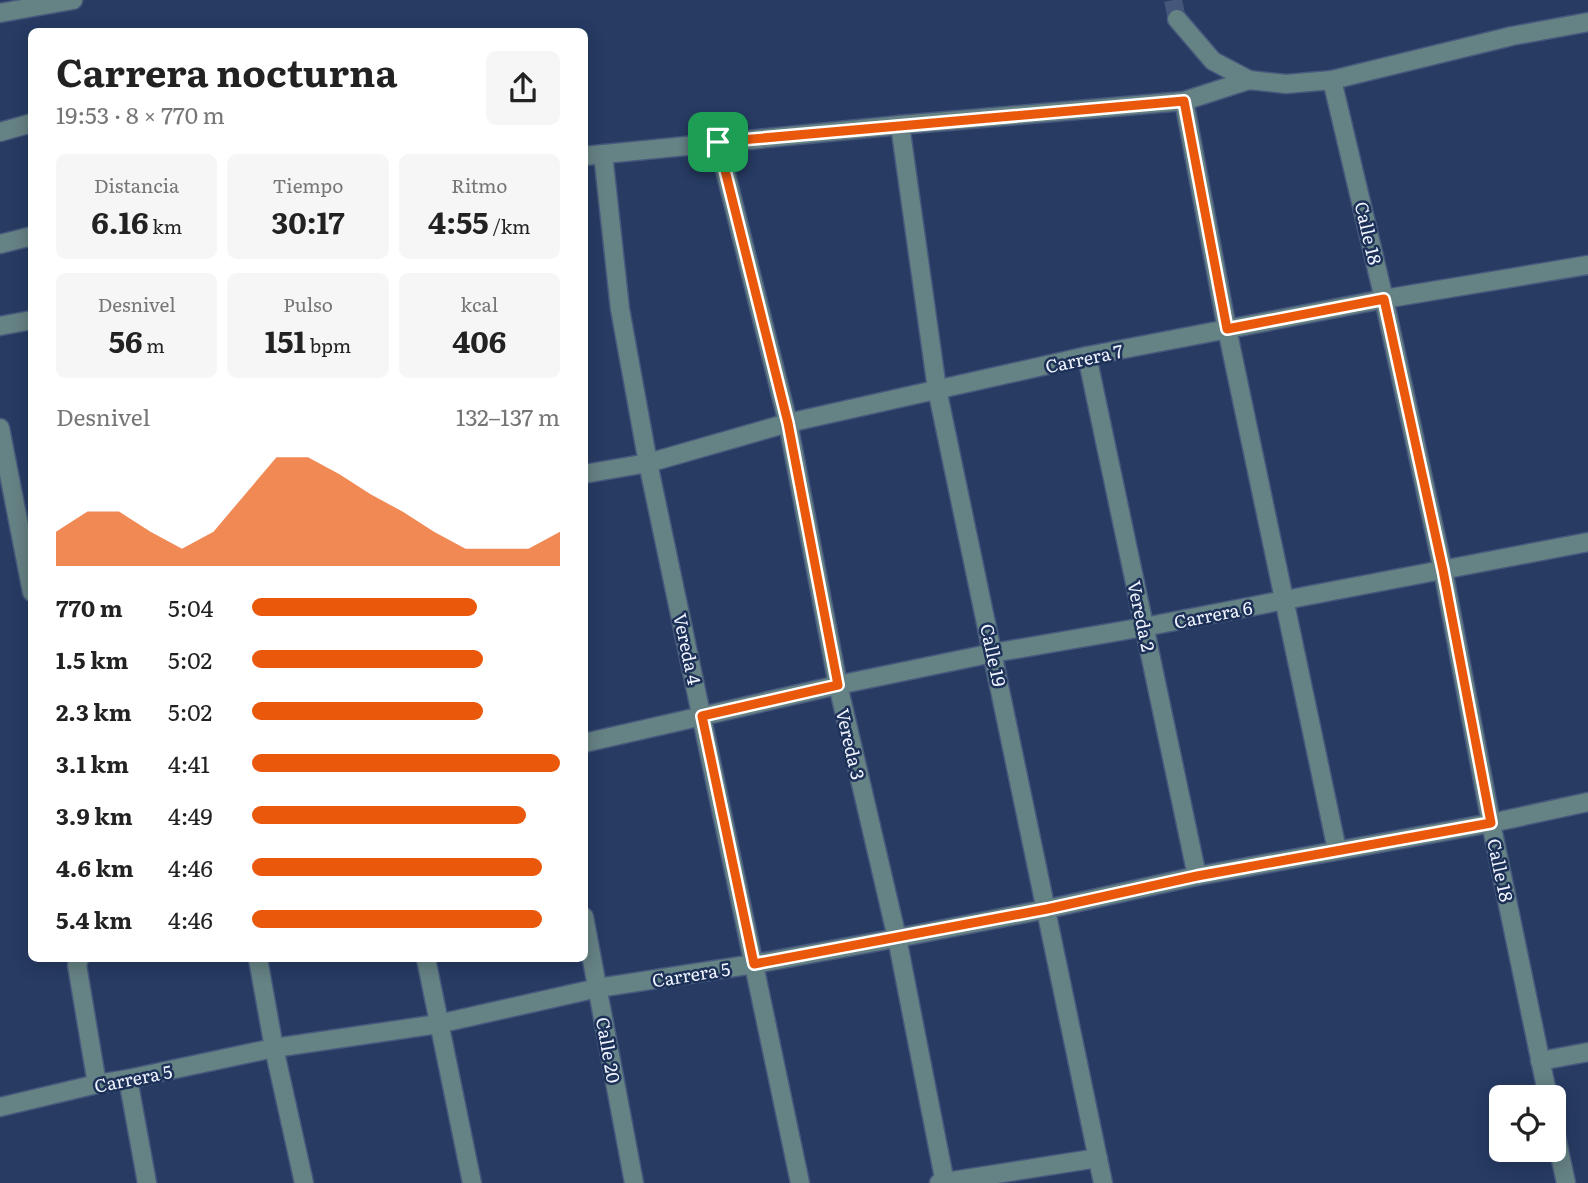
<!DOCTYPE html>
<html lang="es">
<head>
<meta charset="utf-8">
<style>
  body { margin:0; font-family:Literata,serif; background:#f6f6f6; color:#222; height:100vh; display:flex; flex-direction:column; font-size:26px; white-space:nowrap }
  * { box-sizing:border-box; margin:0 }
  p { font-size:23px; color:#767676 }
  .icon { flex:none; width:38px; height:38px; fill:none; stroke:currentColor; stroke-width:2; stroke-linecap:round; stroke-linejoin:round }
  .map { position:relative; flex:1; overflow:hidden }
  .side { position:absolute; left:28px; top:28px; width:560px; height:934px; display:flex; flex-direction:column; background:#fff; border-radius:10px; box-shadow:0 4px 18px #0003 }
  .side>* { flex:none }
  .controls { position:absolute; left:1489px; top:1085px; display:grid; gap:14px }
  .controls a { display:grid; place-items:center; width:77px; height:77px; border-radius:10px; background:#fff; box-shadow:0 4px 18px #0003; font-size:35px }
  .pin { position:absolute; display:grid; place-items:center; width:60px; height:60px; color:#fff; margin:-30px; border-radius:14px; box-shadow:0 4px 10px #0006 }
  .round { display:grid; place-items:center; flex:none; width:74px; height:74px; border-radius:10px; background:#f6f6f6 }
  .headline { display:flex; align-items:center; justify-content:space-between; height:119px; padding:0 28px }
  h1 { font-size:38px; font-weight:700; line-height:52px }
  .metrics { display:grid; grid-template-columns:repeat(3,1fr); gap:10px; height:119px; padding:7px 28px }
  .metrics div { display:grid; align-content:center; border-radius:10px; background:#f6f6f6; text-align:center }
  .metrics b { font-size:30px; font-weight:700 }
  .metrics small { font-size:19px; font-weight:400 }
  .metrics p { font-size:19px }
  .chart { height:196px; padding:14px 28px }
  .chart p { display:flex; justify-content:space-between }
  .chart svg { width:100%; height:126px; margin-top:7px; fill:#ea580c; opacity:.7 }
  ul { padding:0 28px; list-style:none; font-size:23px }
  li { display:grid; grid-template-columns:112px 84px 1fr; align-items:center; height:52px }
  li i { height:18px; border-radius:9px; background:#ea580c }
  .map>svg:first-child { display:block }
  .lines { fill:none; stroke-linecap:round; stroke-linejoin:round }
  .minor-tunnel { stroke:#45577a; stroke-width:18; stroke-dasharray:18 9; stroke-linecap:butt }
  .minor-casing { stroke:#47597c; stroke-width:21 }
  .minor { stroke:#658284; stroke-width:18 }
  .route-casing { stroke:#fff; stroke-width:14 }
  .route { stroke:#ea580c; stroke-width:9 }
  .labels { text-anchor:middle; dominant-baseline:central; stroke-width:5; stroke-linejoin:round; paint-order:stroke }
  .street-label { font-size:18px; fill:#eff4ff; stroke:#1d3158 }
</style>
</head>
<body>
<div class="map">
<svg width="1588" height="1183" viewBox="0 0 1588 1183">
  <rect width="100%" height="100%" fill="#273b63"/>
  <g class="lines">
    <path class="minor-tunnel" d="M1173 0 1177 19"/>
    <g class="minor-casing">
      <g id="minor">
        <path d="M0 13 73 0"/>
        <path d="M1177 19 1213 61 1249 80 1286 84 1332 80 1384 299 1443 570 1491 823 1548 1097"/>
        <path d="M1332 80 1512 36 1588 22"/>
        <path d="M1184 101 1227 329 1337 850"/>
        <path d="M900 125 937 389 1103 1183"/>
        <path d="M0 132 32 123"/>
        <path d="M718 142 788 423 838 685 897 938 945 1183"/>
        <path d="M603 154 620 309 648 463 800 1183"/>
        <path d="M584 156 900 125 1184 101 1249 80"/>
        <path d="M0 244 32 236"/>
        <path d="M0 326 32 320"/>
        <path d="M1087 356 1197 876"/>
        <path d="M0 428 32 592"/>
        <path d="M584 474 648 463 788 423 1087 356 1384 299 1588 265"/>
        <path d="M584 743 838 685 993 653 1144 627 1588 542"/>
        <path d="M584 917 634 1183"/>
        <path d="M79 959 77 965 97 1084"/>
        <path d="M258 959 274 1048 304 1183"/>
        <path d="M426 959 472 1183"/>
        <path d="M1540 1061 1588 1052"/>
        <path d="M128 1079 147 1183"/>
        <path d="M0 1107 97 1084 128 1079 274 1048 438 1024 598 988 754 964 897 938 1047 909 1197 876 1491 823 1588 802"/>
        <path d="M1554 1127 1566 1183"/>
        <path d="M939 1183 1098 1158"/>
      </g>
    </g>
    <use href="#minor" class="minor"/>
  </g>
  <g class="lines">
    <g class="route-casing">
      <path id="route" d="M1184 101 1227 329 1384 299 1443 570 1491 823 1197 876 1047 909 754 964 702 716 838 685 788 423 718 142Z"/>
    </g>
    <use href="#route" class="route"/>
  </g>
  <g class="labels">
    <g class="street-label">
      <text transform="translate(1369 233) rotate(77)">Calle 18</text>
      <text transform="translate(1084 358) rotate(-12)">Carrera 7</text>
      <text transform="translate(1213 614) rotate(-11)">Carrera 6</text>
      <text transform="translate(1142 616) rotate(78)">Vereda 2</text>
      <text transform="translate(688 649) rotate(78)">Vereda 4</text>
      <text transform="translate(994 655) rotate(78)">Calle 19</text>
      <text transform="translate(851 744) rotate(77)">Vereda 3</text>
      <text transform="translate(1501 870) rotate(78)">Calle 18</text>
      <text transform="translate(691 974) rotate(-9)">Carrera 5</text>
      <text transform="translate(609 1050) rotate(80)">Calle 20</text>
      <text transform="translate(133 1078) rotate(-11)">Carrera 5</text>
    </g>
  </g>
</svg>
<div class="controls">
<a><svg class="icon" aria-label="locate" viewBox="0 0 24 24"><circle cx="12" cy="12" r="6"/><path d="M12 2v4M12 18v4M2 12h4M18 12h4"/></svg></a>
</div>
<div class="pin" style="left:718px;top:142px;background:#1e9e55"><svg class="icon" aria-label="arrive" viewBox="0 0 24 24"><path d="M6 21V4h12l-3 4 3 4H6"/></svg></div>
<section class="side">
<div class="headline"><div><h1>Carrera nocturna</h1><p>19:53 · 8 × 770 m</p></div><a class="round"><svg class="icon" aria-label="share" viewBox="0 0 24 24"><path d="M12 15V3M7 8l5-5 5 5M5 13v7h14v-7"/></svg></a></div>
<div class="metrics">
<div><p>Distancia</p><b>6.16<small> km</small></b></div>
<div><p>Tiempo</p><b>30:17</b></div>
<div><p>Ritmo</p><b>4:55<small> /km</small></b></div>
</div>
<div class="metrics">
<div><p>Desnivel</p><b>56<small> m</small></b></div>
<div><p>Pulso</p><b>151<small> bpm</small></b></div>
<div><p>kcal</p><b>406</b></div>
</div>
<div class="chart"><p><span>Desnivel</span>132–137 m</p>
<svg viewBox="0 0 160 44" preserveAspectRatio="none"><path d="M0 44V32L10 25L20 25L30 32L40 38L50 32L60 19L70 6L80 6L90 12L100 19L110 25L120 32L130 38L140 38L150 38L160 32V44z"/></svg>
</div>
<ul>
<li><b>770 m</b>5:04<i style="width:73%"></i></li>
<li><b>1.5 km</b>5:02<i style="width:75%"></i></li>
<li><b>2.3 km</b>5:02<i style="width:75%"></i></li>
<li><b>3.1 km</b>4:41<i style="width:100%"></i></li>
<li><b>3.9 km</b>4:49<i style="width:89%"></i></li>
<li><b>4.6 km</b>4:46<i style="width:94%"></i></li>
<li><b>5.4 km</b>4:46<i style="width:94%"></i></li>
</ul>
</section>
</div>
</body>
</html>
